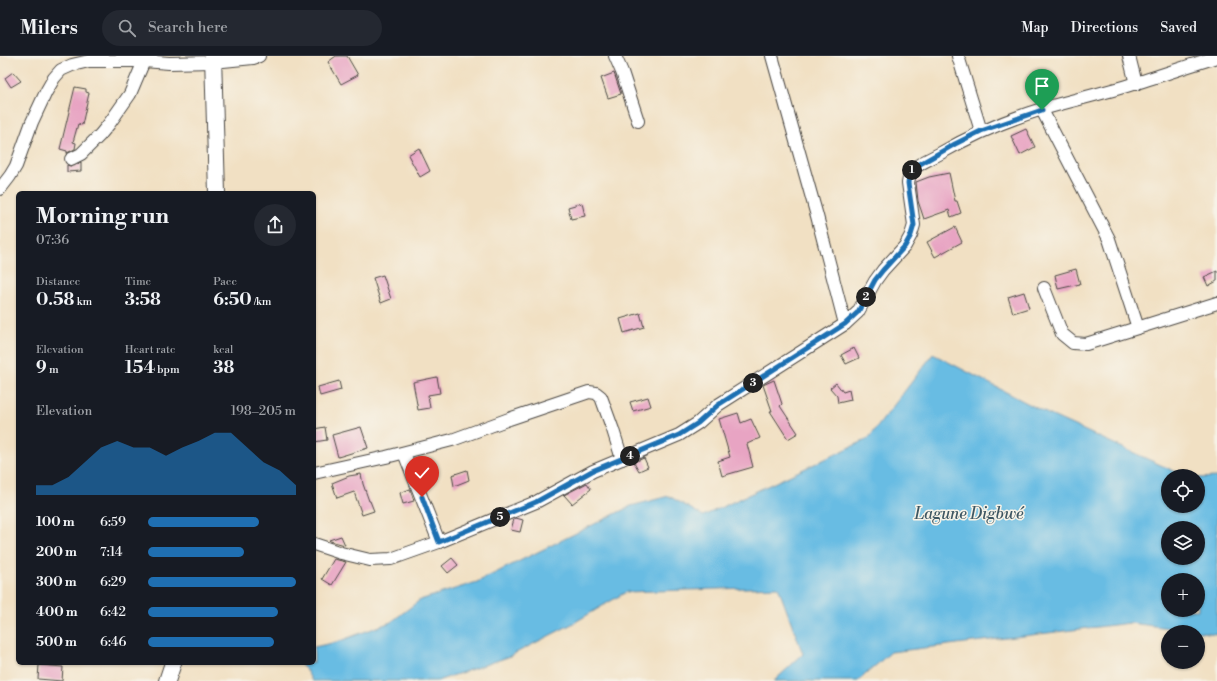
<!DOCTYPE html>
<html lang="en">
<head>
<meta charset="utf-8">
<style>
  body { margin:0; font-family:"Libre Bodoni",serif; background:#242831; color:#f1f3f6; height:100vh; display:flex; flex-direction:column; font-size:15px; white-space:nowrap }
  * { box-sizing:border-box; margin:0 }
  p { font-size:13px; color:#9ea1a6 }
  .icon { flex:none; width:22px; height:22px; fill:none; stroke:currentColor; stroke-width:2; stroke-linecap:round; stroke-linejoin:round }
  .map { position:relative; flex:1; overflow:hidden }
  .side { position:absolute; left:16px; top:135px; width:300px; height:474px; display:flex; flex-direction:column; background:#171b24; border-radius:6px; box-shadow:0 1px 3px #0004 }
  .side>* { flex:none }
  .controls { position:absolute; left:1161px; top:413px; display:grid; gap:8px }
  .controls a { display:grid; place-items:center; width:44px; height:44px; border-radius:50%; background:#171b24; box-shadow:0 1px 3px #0004; font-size:20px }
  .pin { position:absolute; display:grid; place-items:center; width:34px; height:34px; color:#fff; margin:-41px -17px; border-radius:50% 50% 50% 0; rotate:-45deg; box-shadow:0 0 4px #0007 }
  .pin .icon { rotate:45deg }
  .km { position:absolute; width:20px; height:20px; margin:-10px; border-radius:50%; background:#222; color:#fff; font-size:11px; line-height:20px; text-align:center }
  .round { display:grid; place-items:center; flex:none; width:42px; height:42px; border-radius:21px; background:#242831 }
  .headline { display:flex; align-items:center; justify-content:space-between; height:68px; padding:0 20px }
  h1 { font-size:22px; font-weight:700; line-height:30px }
  .stats { display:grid; grid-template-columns:repeat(3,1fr); gap:6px; height:68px; padding:4px 20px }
  .stats div { display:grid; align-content:center }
  .stats b { font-size:17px; font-weight:700 }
  .stats small { font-size:11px; font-weight:400 }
  .stats p { font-size:11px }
  .chart { height:112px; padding:8px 20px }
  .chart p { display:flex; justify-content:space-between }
  .chart svg { width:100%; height:72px; margin-top:4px; fill:#1f6fb2; opacity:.7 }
  ul { padding:0 20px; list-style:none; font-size:13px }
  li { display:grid; grid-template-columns:64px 48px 1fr; align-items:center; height:30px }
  li i { height:10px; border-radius:5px; background:#1f6fb2 }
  header { display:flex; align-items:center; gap:24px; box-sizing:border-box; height:56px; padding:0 20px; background:#171b24; border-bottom:1px solid #363941 }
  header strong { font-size:19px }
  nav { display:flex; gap:22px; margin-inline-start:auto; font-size:14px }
  .search { width:280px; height:36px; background:#242831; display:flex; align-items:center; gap:10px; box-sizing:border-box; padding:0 14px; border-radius:22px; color:#9ea1a6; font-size:15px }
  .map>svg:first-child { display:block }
  .water { fill:#67bce3; stroke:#497487; fill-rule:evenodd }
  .building { fill:#e8a4c3 }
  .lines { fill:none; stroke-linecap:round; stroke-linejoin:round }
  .minor-casing { stroke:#494642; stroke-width:14 }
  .major-casing { stroke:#494642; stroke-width:18 }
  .minor { stroke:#fff; stroke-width:12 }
  .major { stroke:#fff; stroke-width:16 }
  .route-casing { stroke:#fff; stroke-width:8 }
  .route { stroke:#1f6fb2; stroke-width:5 }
  .labels { text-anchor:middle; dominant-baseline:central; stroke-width:3; stroke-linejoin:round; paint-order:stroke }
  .water-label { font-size:16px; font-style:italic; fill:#3d5662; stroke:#f7f3e8 }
</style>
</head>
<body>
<header>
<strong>Milers</strong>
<div class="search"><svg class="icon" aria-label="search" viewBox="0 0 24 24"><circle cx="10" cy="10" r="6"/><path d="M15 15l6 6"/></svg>Search here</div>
<nav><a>Map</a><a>Directions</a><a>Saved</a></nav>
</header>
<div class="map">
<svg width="1217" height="625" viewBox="0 0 1217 625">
  <rect width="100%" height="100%" fill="#f7f3e8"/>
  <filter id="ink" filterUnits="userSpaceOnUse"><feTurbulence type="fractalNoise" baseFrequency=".025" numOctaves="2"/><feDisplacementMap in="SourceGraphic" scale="8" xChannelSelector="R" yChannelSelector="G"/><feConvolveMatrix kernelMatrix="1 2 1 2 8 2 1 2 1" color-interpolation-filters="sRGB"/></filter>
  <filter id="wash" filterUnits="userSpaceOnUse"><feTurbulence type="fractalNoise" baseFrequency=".012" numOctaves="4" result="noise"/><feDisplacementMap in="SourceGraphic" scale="16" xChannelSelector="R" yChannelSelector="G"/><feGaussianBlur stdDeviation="0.9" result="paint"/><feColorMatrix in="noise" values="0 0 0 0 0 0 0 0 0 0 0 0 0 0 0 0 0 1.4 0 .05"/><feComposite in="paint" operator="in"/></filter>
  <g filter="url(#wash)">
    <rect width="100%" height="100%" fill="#f1e0c3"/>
    <path class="water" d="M933 298 1048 358 1185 420H1168V450H1198V422L1217 421V578L1130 567 891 596 858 625H774L803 598 778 531 626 536 572 568 508 601 437 625H312L306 614 299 607H314V591L337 586 391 566 420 544 477 526 631 450 669 440 703 460 868 383ZM1168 472H1198V502H1168ZM1168 524H1198V554H1168Z"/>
    <g id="blocks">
      <g class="building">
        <path d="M336 0H347L358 19 341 28 328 6Z"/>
        <path d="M13 16 21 25 11 31 5 22Z"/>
        <path d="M614 17 621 38 608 42 601 22Z"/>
        <path d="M75 31 86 33V36L89 37 82 69 78 68 73 86 76 87 75 93 67 97V95L60 93Z"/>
        <path d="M1026 73 1035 91 1020 99 1011 80Z"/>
        <path d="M419 92 430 115 420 121 408 99Z"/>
        <path d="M81 106V115L67 116V109L70 110H74Z"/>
        <path d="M949 117 955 145H957L961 157 951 161 949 154 924 163 918 145 916 126 929 121Z"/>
        <path d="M582 147 585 160 571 163 568 151Z"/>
        <path d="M955 171 962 186 935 201 927 186Z"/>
        <path d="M1076 213 1080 228 1058 233 1055 219Z"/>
        <path d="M1217 215V225L1208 230 1204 221Z"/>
        <path d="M383 219 391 243 381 247 373 222Z"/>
        <path d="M1024 236 1029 252 1013 257 1008 241Z"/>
        <path d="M640 257 644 271 624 277 620 263Z"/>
        <path d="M854 292 859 302 846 308 841 299Z"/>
        <path d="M437 321 440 337 428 339 430 352 418 354 413 326Z"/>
        <path d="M774 324 782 348 780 350 798 377 788 383 770 355H772L763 329Z"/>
        <path d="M339 325 341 334 320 340 318 331Z"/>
        <path d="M836 327 843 336 849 334 851 344 838 347 837 340 830 332Z"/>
        <path d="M648 341 651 350 633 355 630 346Z"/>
        <path d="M738 357 741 367 751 363 760 382 747 388 753 411 722 420 718 405 730 401 719 363Z"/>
        <path d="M325 371 327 384 314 386V373Z"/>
        <path d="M361 371 368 392 338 401 332 379Z"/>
        <path d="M644 402 648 411 639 415 634 406Z"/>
        <path d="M467 414 469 424 454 430 452 419Z"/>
        <path d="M361 418 363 428 369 445H370L374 455 362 459 354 436 337 442 332 427 349 420Z"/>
        <path d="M587 427 591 433 572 448 564 439Z"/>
        <path d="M410 433 414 445 403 448 400 437Z"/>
        <path d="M516 462 523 464 520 476 511 474 514 463Z"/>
        <path d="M341 480 345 489 330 485 329 484Z"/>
        <path d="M452 502 458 509 448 517 442 510Z"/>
        <path d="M334 503 346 506 332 529 322 523Z"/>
        <path d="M39 609 63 611 62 625 38 623Z"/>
      </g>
    </g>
  </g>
  <g filter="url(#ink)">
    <use href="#blocks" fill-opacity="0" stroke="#494642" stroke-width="1"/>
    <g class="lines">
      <g class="minor-casing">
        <g id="minor">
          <path d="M615 0 622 16 638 65"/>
          <path d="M772 0 817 160 845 268"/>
          <path d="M958 0 981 75"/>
          <path d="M1129 0 1136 28"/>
          <path d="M1042 54 1109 183 1138 272"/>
          <path d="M71 103 81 98 100 79 109 68 130 38 144 5"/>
          <path d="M0 133 10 120 16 110 32 66 46 36 54 22 61 14 72 9 89 5H144L169 7 213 6 253 2 259 0"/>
          <path d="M1044 232 1062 278 1073 287 1086 288 1217 247"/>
          <path d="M404 397 439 486"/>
          <path d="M314 417 386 401 452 384 509 363 589 336 596 337 601 341 613 374 622 403"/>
          <path d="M314 488 341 497 370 504 391 503 439 486 536 446 593 415 679 379 698 367 718 349 845 268 858 256 875 225 883 214 905 190 911 179 914 169 908 127C910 109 925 106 939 98 972 79 1006 64 1042 53 1073 44 1105 37 1136 27 1163 19 1190 9 1217 1"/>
        </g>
      </g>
      <g class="major-casing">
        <g id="major">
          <path d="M213 0 217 137"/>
          <path d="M167 625 173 607"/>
        </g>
      </g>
      <use href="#minor" class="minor"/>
      <use href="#major" class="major"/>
    </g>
  </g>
  <g class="lines" filter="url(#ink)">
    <g class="route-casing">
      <path id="route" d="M422 441 439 486 536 446 592 415 679 379 698 367 718 349 845 268 858 256 875 224 883 214 905 190 911 179 914 169 908 127 909 120 913 112 955 88 981 75 1042 54"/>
    </g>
    <use href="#route" class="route"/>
  </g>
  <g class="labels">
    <g class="water-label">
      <text x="969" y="458">Lagune Digbwé</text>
    </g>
  </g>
</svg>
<div class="controls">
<a><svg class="icon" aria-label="locate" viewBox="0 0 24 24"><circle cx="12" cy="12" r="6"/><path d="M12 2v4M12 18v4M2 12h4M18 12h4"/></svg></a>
<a><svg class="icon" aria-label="layers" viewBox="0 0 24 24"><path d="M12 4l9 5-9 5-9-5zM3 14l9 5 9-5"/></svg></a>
<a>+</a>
<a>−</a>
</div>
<div class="pin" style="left:1042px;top:54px;background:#1e9e55"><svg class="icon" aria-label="arrive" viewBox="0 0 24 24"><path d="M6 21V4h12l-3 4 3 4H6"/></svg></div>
<div class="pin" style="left:422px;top:441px;background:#d93025"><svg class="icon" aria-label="check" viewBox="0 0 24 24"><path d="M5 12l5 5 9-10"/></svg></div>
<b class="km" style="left:912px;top:114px">1</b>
<b class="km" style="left:866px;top:241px">2</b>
<b class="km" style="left:753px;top:327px">3</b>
<b class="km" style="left:630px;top:400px">4</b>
<b class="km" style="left:500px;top:461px">5</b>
<section class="side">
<div class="headline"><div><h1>Morning run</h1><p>07:36</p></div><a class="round"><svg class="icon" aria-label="share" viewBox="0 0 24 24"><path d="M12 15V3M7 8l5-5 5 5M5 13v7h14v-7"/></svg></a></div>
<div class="stats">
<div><p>Distance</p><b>0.58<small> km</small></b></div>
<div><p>Time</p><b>3:58</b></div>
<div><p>Pace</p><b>6:50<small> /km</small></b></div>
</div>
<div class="stats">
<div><p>Elevation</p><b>9<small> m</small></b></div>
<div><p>Heart rate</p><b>154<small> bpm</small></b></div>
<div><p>kcal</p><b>38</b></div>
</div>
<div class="chart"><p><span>Elevation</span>198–205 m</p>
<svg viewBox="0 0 160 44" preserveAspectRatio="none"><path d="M0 44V38L10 38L20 33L30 24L40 15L50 11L60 15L70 15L80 20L90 15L100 11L110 6L120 6L130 15L140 24L150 29L160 38V44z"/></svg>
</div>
<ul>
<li><b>100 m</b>6:59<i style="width:75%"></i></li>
<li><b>200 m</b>7:14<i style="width:65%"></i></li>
<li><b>300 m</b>6:29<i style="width:100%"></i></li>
<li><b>400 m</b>6:42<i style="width:88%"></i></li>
<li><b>500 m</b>6:46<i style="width:85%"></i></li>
</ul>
</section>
</div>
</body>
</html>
